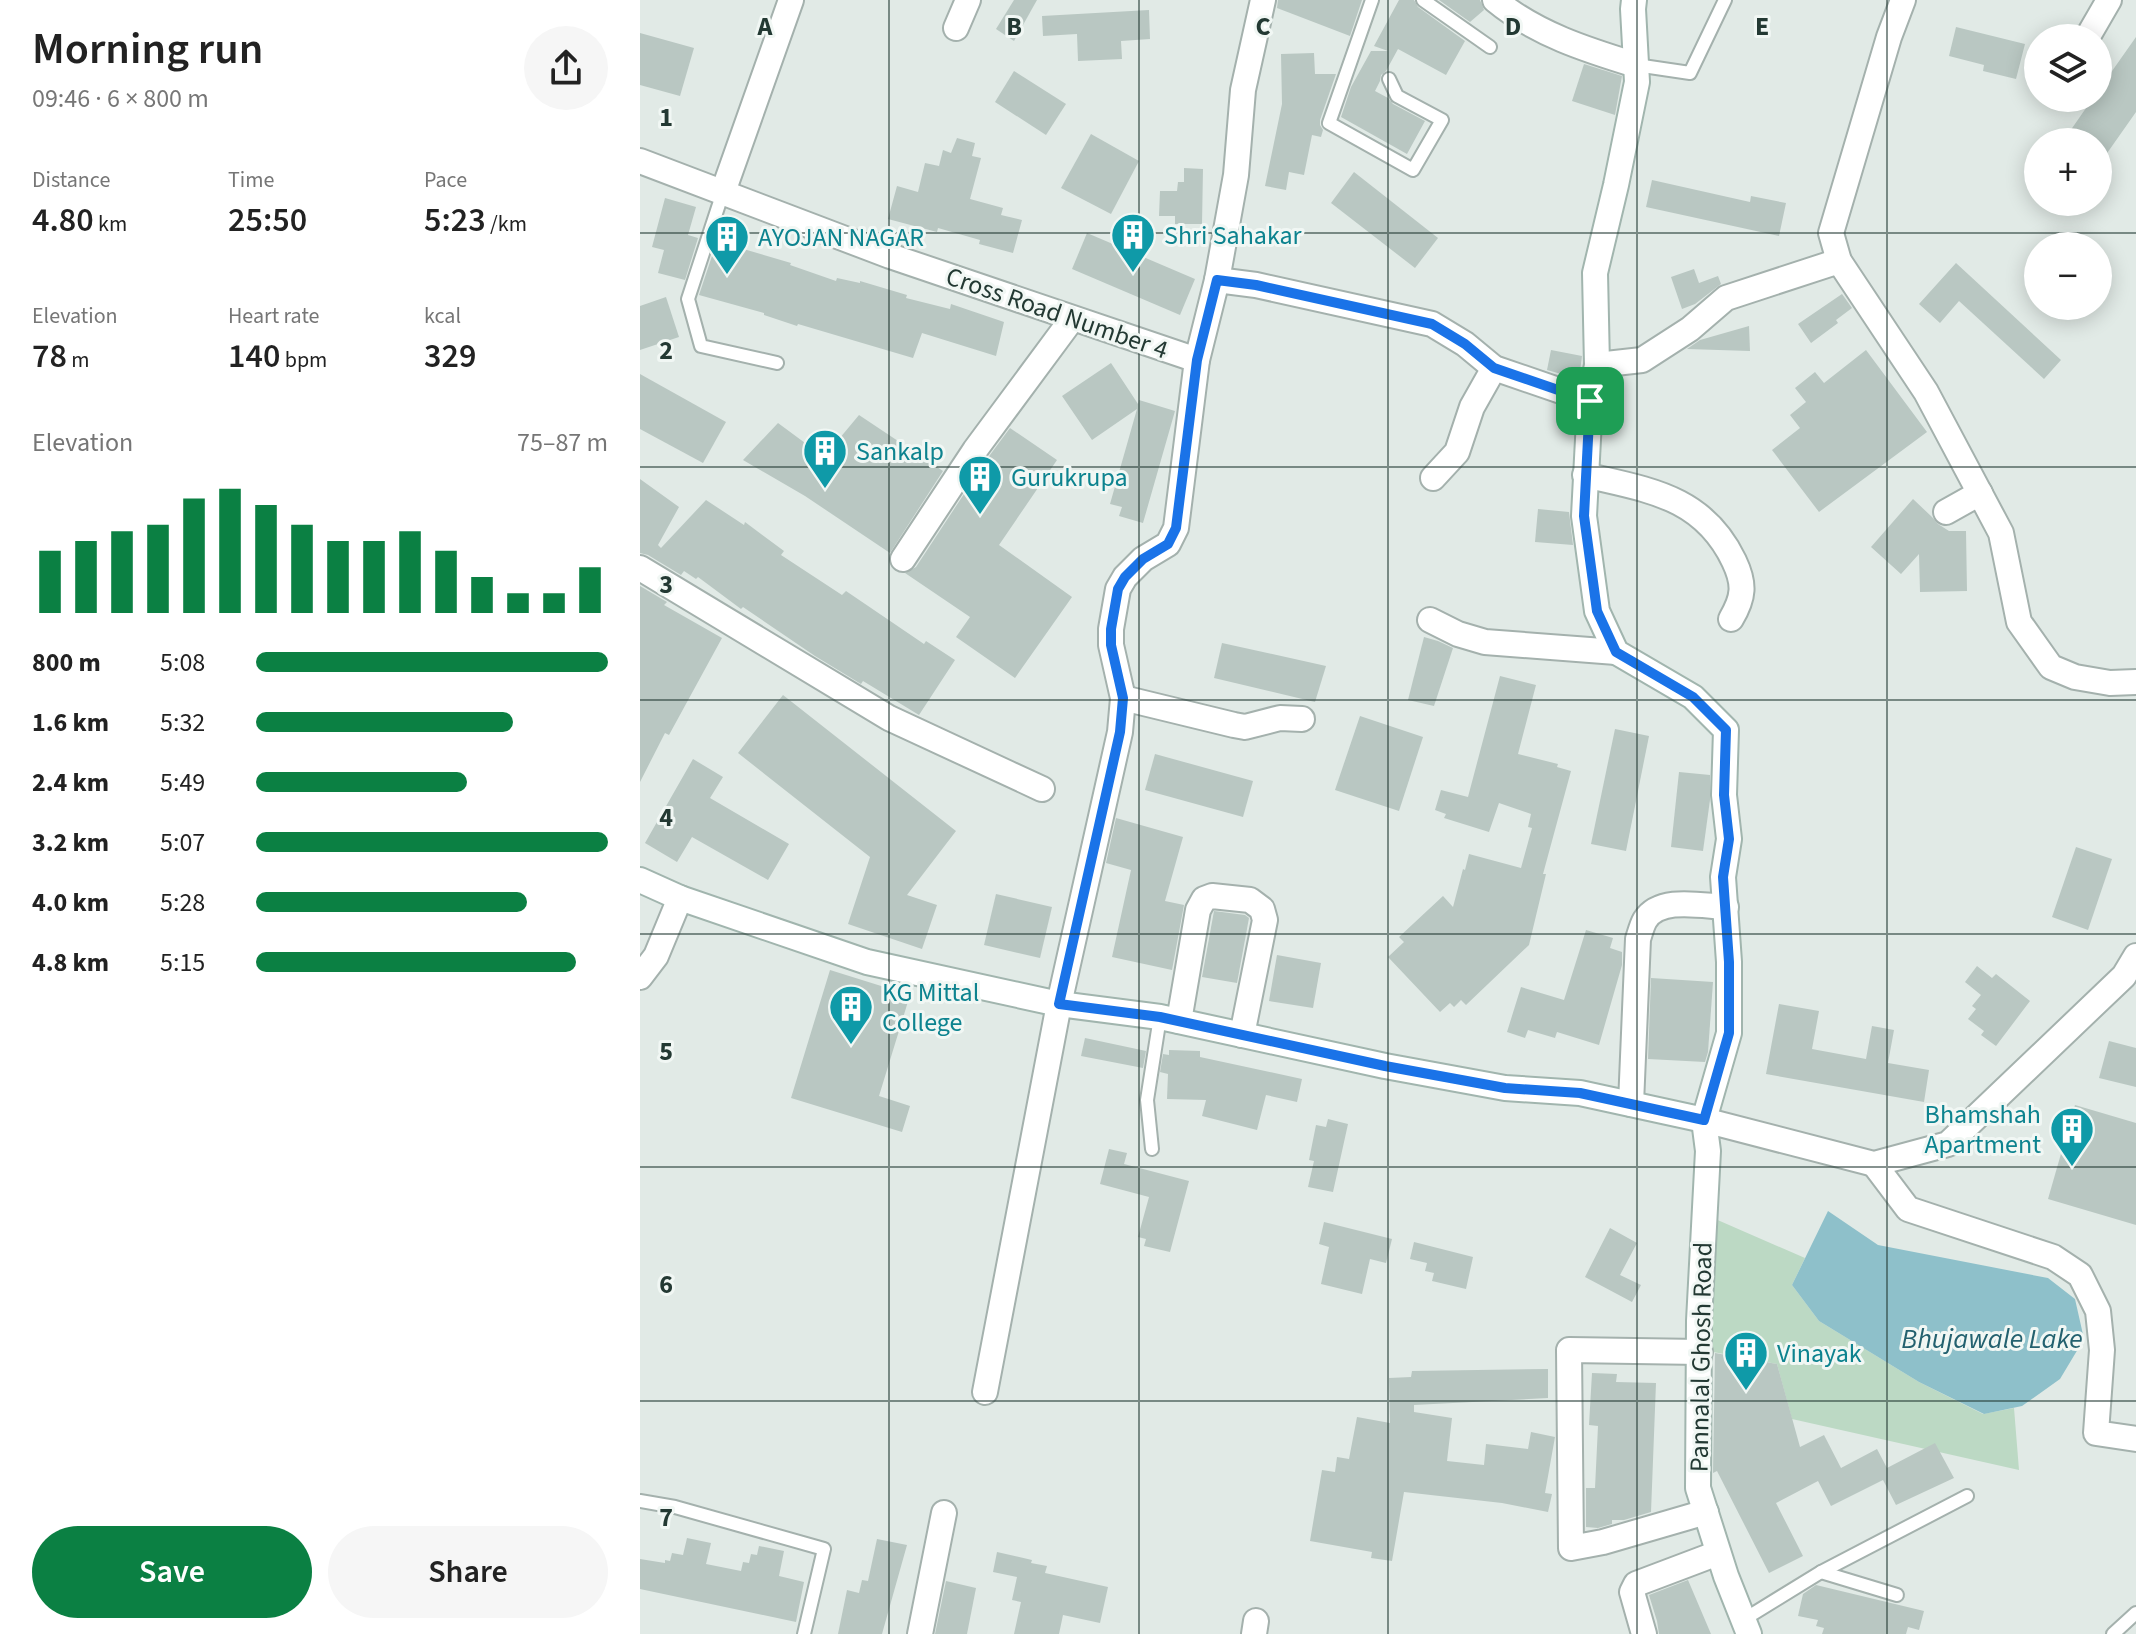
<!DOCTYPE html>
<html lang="en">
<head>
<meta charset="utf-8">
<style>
  body { margin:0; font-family:"Source Sans 3",sans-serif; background:#f6f6f6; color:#222; height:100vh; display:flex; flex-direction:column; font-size:30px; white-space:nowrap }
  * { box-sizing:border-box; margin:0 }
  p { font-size:26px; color:#767676 }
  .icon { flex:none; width:44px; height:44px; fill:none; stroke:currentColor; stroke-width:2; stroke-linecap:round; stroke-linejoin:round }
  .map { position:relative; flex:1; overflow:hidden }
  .panel { display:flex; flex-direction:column; background:#fff; width:640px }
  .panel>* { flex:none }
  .buttons { position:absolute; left:1384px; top:24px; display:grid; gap:16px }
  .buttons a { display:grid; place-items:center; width:88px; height:88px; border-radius:50%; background:#fff; box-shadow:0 4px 20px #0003; font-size:40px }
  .pin { position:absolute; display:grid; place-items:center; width:68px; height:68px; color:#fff; margin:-34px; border-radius:16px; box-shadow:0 4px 12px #0006 }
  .round { display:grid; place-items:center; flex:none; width:84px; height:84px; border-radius:42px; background:#f6f6f6 }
  .headline { display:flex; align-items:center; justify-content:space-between; height:136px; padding:0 32px }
  h1 { font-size:44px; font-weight:600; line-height:60px }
  .figures { display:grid; grid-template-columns:repeat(3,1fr); gap:12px; height:136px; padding:8px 32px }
  .figures div { display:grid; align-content:center }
  .figures b { font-size:34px; font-weight:600 }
  .figures small { font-size:22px; font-weight:400 }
  .figures p { font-size:22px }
  .chart { height:224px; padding:16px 32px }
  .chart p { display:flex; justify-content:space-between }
  .chart svg { width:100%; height:144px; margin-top:8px; stroke:#0b8043; stroke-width:6 }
  .cta { display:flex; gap:16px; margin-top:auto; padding:16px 32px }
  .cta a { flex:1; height:92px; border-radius:48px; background:#0b8043; color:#fff; font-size:32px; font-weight:600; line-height:92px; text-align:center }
  .cta a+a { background:#f6f6f6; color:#222 }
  ul { padding:0 32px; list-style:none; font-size:26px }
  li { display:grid; grid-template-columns:128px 96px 1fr; align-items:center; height:60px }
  li i { height:20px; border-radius:10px; background:#0b8043 }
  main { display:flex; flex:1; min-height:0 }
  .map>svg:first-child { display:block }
  .green { fill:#bcd9c4 }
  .water { fill:#8ec0ca }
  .building { fill:#b9c7c2 }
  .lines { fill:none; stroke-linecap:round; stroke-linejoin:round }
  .lane-casing { stroke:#a4b1ad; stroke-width:16 }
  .street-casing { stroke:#a4b1ad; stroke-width:28 }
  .secondary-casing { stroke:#a1b5ae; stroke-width:28 }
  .lane { stroke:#fff; stroke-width:12 }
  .street { stroke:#fff; stroke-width:24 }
  .secondary { stroke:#fff; stroke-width:24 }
  .route-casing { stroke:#fff; stroke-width:16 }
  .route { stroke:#1a73e8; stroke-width:10 }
  .grid { fill:none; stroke:#233933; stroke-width:2; stroke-opacity:0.55 }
  .labels { text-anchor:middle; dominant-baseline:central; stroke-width:6; stroke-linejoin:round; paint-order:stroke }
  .culture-label { font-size:26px; fill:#0d838f; stroke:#f1f7f4; text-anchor:start }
  .street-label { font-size:26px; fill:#233933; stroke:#f1f7f4 }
  .water-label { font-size:28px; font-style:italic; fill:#23616f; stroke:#f1f7f4 }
  .grid-label { font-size:26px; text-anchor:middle; font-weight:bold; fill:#233933; stroke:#f1f7f4; stroke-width:6; stroke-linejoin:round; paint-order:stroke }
</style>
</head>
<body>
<main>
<section class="panel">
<div class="headline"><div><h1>Morning run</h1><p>09:46 · 6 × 800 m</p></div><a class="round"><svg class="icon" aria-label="share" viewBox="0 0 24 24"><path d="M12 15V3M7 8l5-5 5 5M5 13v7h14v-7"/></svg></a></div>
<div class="figures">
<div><p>Distance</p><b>4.80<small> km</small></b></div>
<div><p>Time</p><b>25:50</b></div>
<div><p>Pace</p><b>5:23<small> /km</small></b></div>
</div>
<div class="figures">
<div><p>Elevation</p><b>78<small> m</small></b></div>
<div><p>Heart rate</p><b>140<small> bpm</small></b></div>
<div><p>kcal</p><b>329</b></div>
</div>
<div class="chart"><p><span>Elevation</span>75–87 m</p>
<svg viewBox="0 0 160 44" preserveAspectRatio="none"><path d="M5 44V25M15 44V22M25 44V19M35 44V17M45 44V9M55 44V6M65 44V11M75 44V17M85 44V22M95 44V22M105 44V19M115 44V25M125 44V33M135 44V38M145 44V38M155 44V30"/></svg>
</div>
<ul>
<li><b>800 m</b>5:08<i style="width:100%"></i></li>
<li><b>1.6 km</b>5:32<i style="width:73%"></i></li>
<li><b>2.4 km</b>5:49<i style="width:60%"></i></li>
<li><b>3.2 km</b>5:07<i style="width:100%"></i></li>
<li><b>4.0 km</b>5:28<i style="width:77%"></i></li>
<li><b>4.8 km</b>5:15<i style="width:91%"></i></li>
</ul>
<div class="cta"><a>Save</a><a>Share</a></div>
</section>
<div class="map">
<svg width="1496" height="1634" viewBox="0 0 1496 1634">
  <rect width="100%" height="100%" fill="#e1eae6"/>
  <path class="green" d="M1073 1218 1165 1258 1152 1285 1179 1321 1279 1382 1343 1414 1374 1408 1379 1470 1152 1419 1137 1364 1068 1351Z"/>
  <path class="water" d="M1188 1211 1238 1245 1408 1278 1435 1299 1444 1339 1420 1379 1382 1406 1344 1414 1279 1382 1179 1321 1152 1285Z"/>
  <g class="building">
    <path d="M374 0H397L374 41 356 29Z"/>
    <path d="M638 0H722L710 36 637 8Z"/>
    <path d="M759 0H774L778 7 825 41 806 75 758 49 746 71 741 75 740 81 735 91 748 98 753 104 785 121 767 154 701 117 711 87 731 51H748L734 46Z"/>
    <path d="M799 0H840L844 10 830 22Z"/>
    <path d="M509 10 510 39 481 41 482 59 438 61 437 34 403 36 402 16Z"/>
    <path d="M1316 27 1385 44 1376 79 1343 71 1344 65 1309 56Z"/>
    <path d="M0 33 54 48 40 96 0 85Z"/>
    <path d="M1496 37V112L1458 166V142H1440L1428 134 1453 98H1458V91Z"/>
    <path d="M674 53 675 74H696L680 120V125L683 130 681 137 672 135 664 175 649 172 646 190 625 186 642 104 641 54Z"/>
    <path d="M944 64 982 76 975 115 932 101Z"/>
    <path d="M374 71 426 104 406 135 355 102Z"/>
    <path d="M451 134 499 161 471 214 421 188Z"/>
    <path d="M317 138 335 143 332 156 341 158 330 199 363 208 361 215 382 220 373 253 339 244 340 240 298 228 297 232 248 219 257 186 278 192 285 163 299 166 303 150 311 153Z"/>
    <path d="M544 168 563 169 562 224H535V216H519L520 191H537L538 182H544Z"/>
    <path d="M714 172 798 238 775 268 691 203Z"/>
    <path d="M1012 180 1110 202 1111 196 1146 203 1139 236 1006 207Z"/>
    <path d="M25 198 56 207 48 235 58 238 45 280 18 273 24 250 12 247Z"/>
    <path d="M447 233 555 279 540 315 432 269Z"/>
    <path d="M76 244 100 248 151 263 150 265 196 281 197 278 220 283V281L267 295 266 298 310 309 311 304 364 322 356 356 282 333 273 358 158 324 157 326 124 315V313L59 295Z"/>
    <path d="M1316 263 1421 360 1404 379 1319 301 1300 323 1279 304Z"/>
    <path d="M1054 269 1059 283 1078 276 1081 284 1055 304 1042 309 1031 277Z"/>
    <path d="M1202 294 1212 308 1196 320 1198 323 1171 343 1158 324Z"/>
    <path d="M26 297 39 337 0 350V306Z"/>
    <path d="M1109 326 1110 351 1047 349 1060 340Z"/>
    <path d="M911 350 942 356 939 379 907 370Z"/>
    <path d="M1226 350 1287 432 1179 512 1132 450 1160 428 1150 415 1166 402 1155 388 1175 372 1184 383Z"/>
    <path d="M471 363 498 404 499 400 535 411 503 523 479 516 482 507 470 504 497 409 452 440 422 396Z"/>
    <path d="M0 374 86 422 63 463 0 429Z"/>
    <path d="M219 415 303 471 250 553 165 496 103 460 138 423 184 457Z"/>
    <path d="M370 428 417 460 359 545 432 597 375 678 316 637 330 617 265 573 276 567 347 459Z"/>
    <path d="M0 479 39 507 18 545 21 548 66 500 104 525 105 522 144 551 141 555 202 595 206 591 284 644 286 641 315 660 279 715 223 681 221 684 175 656 103 607 101 609 58 577 56 579 44 571 41 575 8 555 0 553Z"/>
    <path d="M1273 499 1292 517 1298 524 1309 531H1326L1327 591 1280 592 1279 554 1261 574 1231 547Z"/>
    <path d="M898 509 929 512 933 545 895 542Z"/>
    <path d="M0 586 27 602 24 605 82 638 29 735 25 733 0 782Z"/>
    <path d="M784 637 798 641 813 648 794 706 768 700Z"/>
    <path d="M582 643 686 666 675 702 574 678Z"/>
    <path d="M860 676 896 685 878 754 918 764 917 767 931 771 903 874H906L889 945 826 1005 821 1000 814 1007 810 1003 800 1012 748 957 764 942 759 937 803 896 813 907 823 869 825 870 829 854 881 868 892 828 888 827 891 814 859 803 849 832 804 818 806 814 795 810 801 790 828 797Z"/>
    <path d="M143 695 316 831 267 895 297 905 282 949 208 924 230 857 98 753Z"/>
    <path d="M720 716 783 737 759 811 695 790Z"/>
    <path d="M975 729 1009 736 986 851 951 844Z"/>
    <path d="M515 754 613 781 603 817 505 790Z"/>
    <path d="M53 759 83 777 70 798 149 844 128 880 52 837 37 862 5 843Z"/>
    <path d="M1039 772 1070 775V800L1063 851 1031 847Z"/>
    <path d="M476 818 543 837 525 901 544 905 532 970 472 957 491 870 466 863Z"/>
    <path d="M1436 847 1472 859 1448 930 1412 917Z"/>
    <path d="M356 894 412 907 400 958 344 945Z"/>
    <path d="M574 911 605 915 609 918 597 983 562 977Z"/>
    <path d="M946 930 973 938 970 948 982 952V965L959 1045 917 1032 915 1038 888 1030 885 1038 867 1032 881 987 924 1000Z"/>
    <path d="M637 955 681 963 673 1008 629 1001Z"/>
    <path d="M1337 966 1352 978 1356 974 1390 1001 1356 1046 1341 1035 1344 1031 1328 1019 1336 1009 1332 1006 1341 995 1325 982Z"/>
    <path d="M190 970 270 995 239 1096 270 1106 262 1132 151 1098Z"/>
    <path d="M1011 978 1073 982 1068 1052 1065 1062 1008 1059Z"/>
    <path d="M1139 1004 1179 1011 1172 1049 1226 1059 1232 1026 1254 1030 1248 1063 1289 1070 1284 1102 1126 1074Z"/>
    <path d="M445 1038 506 1051 503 1068 441 1056Z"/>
    <path d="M1469 1041 1496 1048V1087L1459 1078Z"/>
    <path d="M529 1050 560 1051V1057L662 1079 657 1102 626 1095 617 1130 562 1116 566 1100 527 1099 528 1074 520 1072 523 1054 529 1055Z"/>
    <path d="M1435 1105 1496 1123V1225L1408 1199Z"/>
    <path d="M688 1119 708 1124 693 1192 668 1187 674 1161 669 1160 676 1125 686 1127Z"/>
    <path d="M469 1149 487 1153 484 1164 549 1181 530 1252 504 1246 506 1239 498 1237 509 1197 460 1184Z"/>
    <path d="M684 1222 752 1239 746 1263 730 1259 722 1294 681 1284 689 1247 679 1244Z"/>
    <path d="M970 1228 997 1243 980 1275 1001 1285 992 1302 945 1277Z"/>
    <path d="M774 1242 833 1257 826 1289 792 1281 794 1273 785 1271 787 1263 770 1259Z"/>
    <path d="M1075 1353 1137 1364 1160 1447 1184 1435 1201 1468 1237 1449 1247 1468 1295 1443 1314 1478 1256 1505 1243 1480 1191 1506 1178 1481 1136 1503 1163 1556 1129 1573 1077 1471 1073 1473Z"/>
    <path d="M908 1369V1398L774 1405V1412L812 1418 807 1461 844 1465 846 1444 888 1449 891 1432 915 1437 905 1493 912 1494 908 1512 862 1503 764 1492 752 1561 731 1558 732 1552 670 1541 682 1470 695 1472 697 1457 709 1459 717 1417 750 1423 749 1378 771 1377 772 1371Z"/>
    <path d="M952 1373 977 1374 976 1382 1016 1383 1011 1512 984 1520H972V1524L958 1528 946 1527V1488H955L958 1426 949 1425Z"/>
    <path d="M47 1538 71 1543 66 1564 101 1571 103 1562 109 1563 111 1554 117 1555 119 1546 144 1551 139 1576 164 1582 156 1622 0 1589V1559L25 1563V1560L30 1561 32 1553 43 1555Z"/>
    <path d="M237 1539 267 1545 242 1634H198L207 1590 219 1593 222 1580 228 1581Z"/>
    <path d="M357 1552 392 1560 391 1563 407 1566 405 1573 468 1587 460 1623 423 1615 419 1634H374L381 1602 372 1600 377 1577 353 1572Z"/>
    <path d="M1048 1580 1071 1634H1019L1017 1621 1009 1595Z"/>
    <path d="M306 1581 336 1588 327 1634H295Z"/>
    <path d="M1176 1585 1284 1611 1279 1630 1268 1627 1266 1634H1182L1184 1628 1176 1626 1178 1620 1158 1616 1163 1594Z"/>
  </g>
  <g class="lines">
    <g class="lane-casing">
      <g id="lane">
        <path d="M732 0 689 123 773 170 802 120 757 96 749 79"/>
        <path d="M783 0 850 47"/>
        <path d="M996 65 1050 73 1085 0"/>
        <path d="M83 192 48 299 61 346 137 363"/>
        <path d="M512 1149 507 1100 520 1017"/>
        <path d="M0 1501 35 1507 184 1549 164 1634"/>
        <path d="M1181 1572 1257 1595"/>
        <path d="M1103 1620 1181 1572 1327 1496"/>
        <path d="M1473 1634 1496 1613"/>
      </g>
    </g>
    <g class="street-casing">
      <g id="street">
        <path d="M855 0C896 34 947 50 996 65"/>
        <path d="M1263 0 1249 37 1191 233 1199 261 1286 392 1361 533 1379 622 1411 667 1435 677 1470 683 1496 682"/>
        <path d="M316 28 328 0"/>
        <path d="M1447 38 1469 0"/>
        <path d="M0 161 250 256 557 360"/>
        <path d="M83 192 151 0"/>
        <path d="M577 280 616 285 792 324 825 344 854 368 950 401"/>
        <path d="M957 365 1002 360 1050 329 1086 298 1199 261"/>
        <path d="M945 475C1008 490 1063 496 1094 561 1105 584 1104 597 1091 619"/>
        <path d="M793 478 817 452 832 407 854 368"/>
        <path d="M1306 512 1340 493"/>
        <path d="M263 559 335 450 432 319"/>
        <path d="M0 568 249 718 402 789"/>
        <path d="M790 620 818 634 845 642 976 652"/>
        <path d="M483 698 594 725 605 727 640 718 662 719"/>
        <path d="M0 977 16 956 40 898"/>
        <path d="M539 1021 558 910 564 899 572 896 610 900 622 909 625 920 602 1035"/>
        <path d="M991 1104 998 939C1000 933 1002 925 1005 920 1020 896 1062 906 1086 907"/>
        <path d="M1064 1120 1234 1164 1308 1144 1484 976 1496 956"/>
        <path d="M1234 1164 1268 1209 1413 1257 1440 1275 1458 1311 1462 1350 1456 1433 1496 1439"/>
        <path d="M1060 1352 929 1350 931 1548 963 1542 1066 1512"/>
        <path d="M345 1392 419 1004 480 732 483 698 471 645V629L478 589 485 577 503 559 528 544 536 528 557 360 577 280 596 175 603 90 623 0"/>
        <path d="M280 1634 304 1513"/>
        <path d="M614 1634 616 1621"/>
        <path d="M1004 1634 992 1592 996 1584 1078 1553"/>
      </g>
    </g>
    <g class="secondary-casing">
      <g id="secondary">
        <path d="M994 0 993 9 997 82 976 185 955 273 957 365 950 401 944 516 957 611 976 652 1053 697 1086 730 1084 795 1089 839 1083 877 1089 962V1033L1064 1120 1068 1151 1059 1321 1058 1488 1086 1576 1109 1634"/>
        <path d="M0 880 40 898 227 962 419 1004 520 1017 745 1066 865 1088 940 1093 1064 1120"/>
      </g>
    </g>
    <use href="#lane" class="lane"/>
    <use href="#street" class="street"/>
    <use href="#secondary" class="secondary"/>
  </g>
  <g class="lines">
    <g class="route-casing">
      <path id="route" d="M577 280 616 285 792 324 825 344 854 368 950 401 944 516 957 611 976 652 1053 697 1086 730 1084 795 1089 839 1083 877 1089 962V1033L1064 1120 940 1093 865 1088 745 1066 520 1017 419 1004 480 732 483 698 471 645V629L478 589 485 577 503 559 528 544 536 528 557 360Z"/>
    </g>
    <use href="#route" class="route"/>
  </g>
  <path class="grid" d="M249 0V1634M499 0V1634M748 0V1634M997 0V1634M1247 0V1634M0 233H1496M0 467H1496M0 700H1496M0 934H1496M0 1167H1496M0 1401H1496"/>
  <defs>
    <g id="building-pin" transform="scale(2.3)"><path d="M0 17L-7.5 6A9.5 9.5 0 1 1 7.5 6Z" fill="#0f9aa8" stroke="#f1f7f4"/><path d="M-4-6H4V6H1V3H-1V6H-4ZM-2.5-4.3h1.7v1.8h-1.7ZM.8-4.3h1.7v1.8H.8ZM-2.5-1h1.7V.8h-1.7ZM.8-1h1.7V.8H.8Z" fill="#fff"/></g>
  </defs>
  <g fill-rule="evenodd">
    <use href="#building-pin" x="493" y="235"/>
    <use href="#building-pin" x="87" y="237"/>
    <use href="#building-pin" x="185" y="451"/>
    <use href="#building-pin" x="340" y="477"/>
    <use href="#building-pin" x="211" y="1007"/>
    <use href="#building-pin" x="1432" y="1129"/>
    <use href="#building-pin" x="1106" y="1353"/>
  </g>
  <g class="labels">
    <g class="culture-label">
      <text x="524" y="235">Shri Sahakar</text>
      <text x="118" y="237">AYOJAN NAGAR</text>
      <text x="216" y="451">Sankalp</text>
      <text x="371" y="477">Gurukrupa</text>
      <text x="242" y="992">KG Mittal<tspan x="242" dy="30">College</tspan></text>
      <text x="1401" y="1114" text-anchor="end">Bhamshah<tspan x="1401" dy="30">Apartment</tspan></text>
      <text x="1137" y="1353">Vinayak</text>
    </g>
    <g class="street-label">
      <text transform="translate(417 313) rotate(19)">Cross Road Number 4</text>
      <text transform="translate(1061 1357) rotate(-89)">Pannalal Ghosh Road</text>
    </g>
    <g class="water-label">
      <text x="1352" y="1339">Bhujawale Lake</text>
    </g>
  </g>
  <g class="grid-label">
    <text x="125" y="35">A</text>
    <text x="374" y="35">B</text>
    <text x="623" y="35">C</text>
    <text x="873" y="35">D</text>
    <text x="1122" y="35">E</text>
    <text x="26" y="126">1</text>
    <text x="26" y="359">2</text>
    <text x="26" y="593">3</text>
    <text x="26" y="826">4</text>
    <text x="26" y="1060">5</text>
    <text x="26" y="1293">6</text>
    <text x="26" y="1526">7</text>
  </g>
</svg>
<div class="buttons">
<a><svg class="icon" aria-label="layers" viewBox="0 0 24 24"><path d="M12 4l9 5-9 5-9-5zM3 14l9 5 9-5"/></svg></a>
<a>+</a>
<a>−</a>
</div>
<div class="pin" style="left:950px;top:401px;background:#1e9e55"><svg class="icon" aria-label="arrive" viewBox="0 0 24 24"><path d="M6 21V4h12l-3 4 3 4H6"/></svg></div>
</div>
</main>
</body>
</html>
